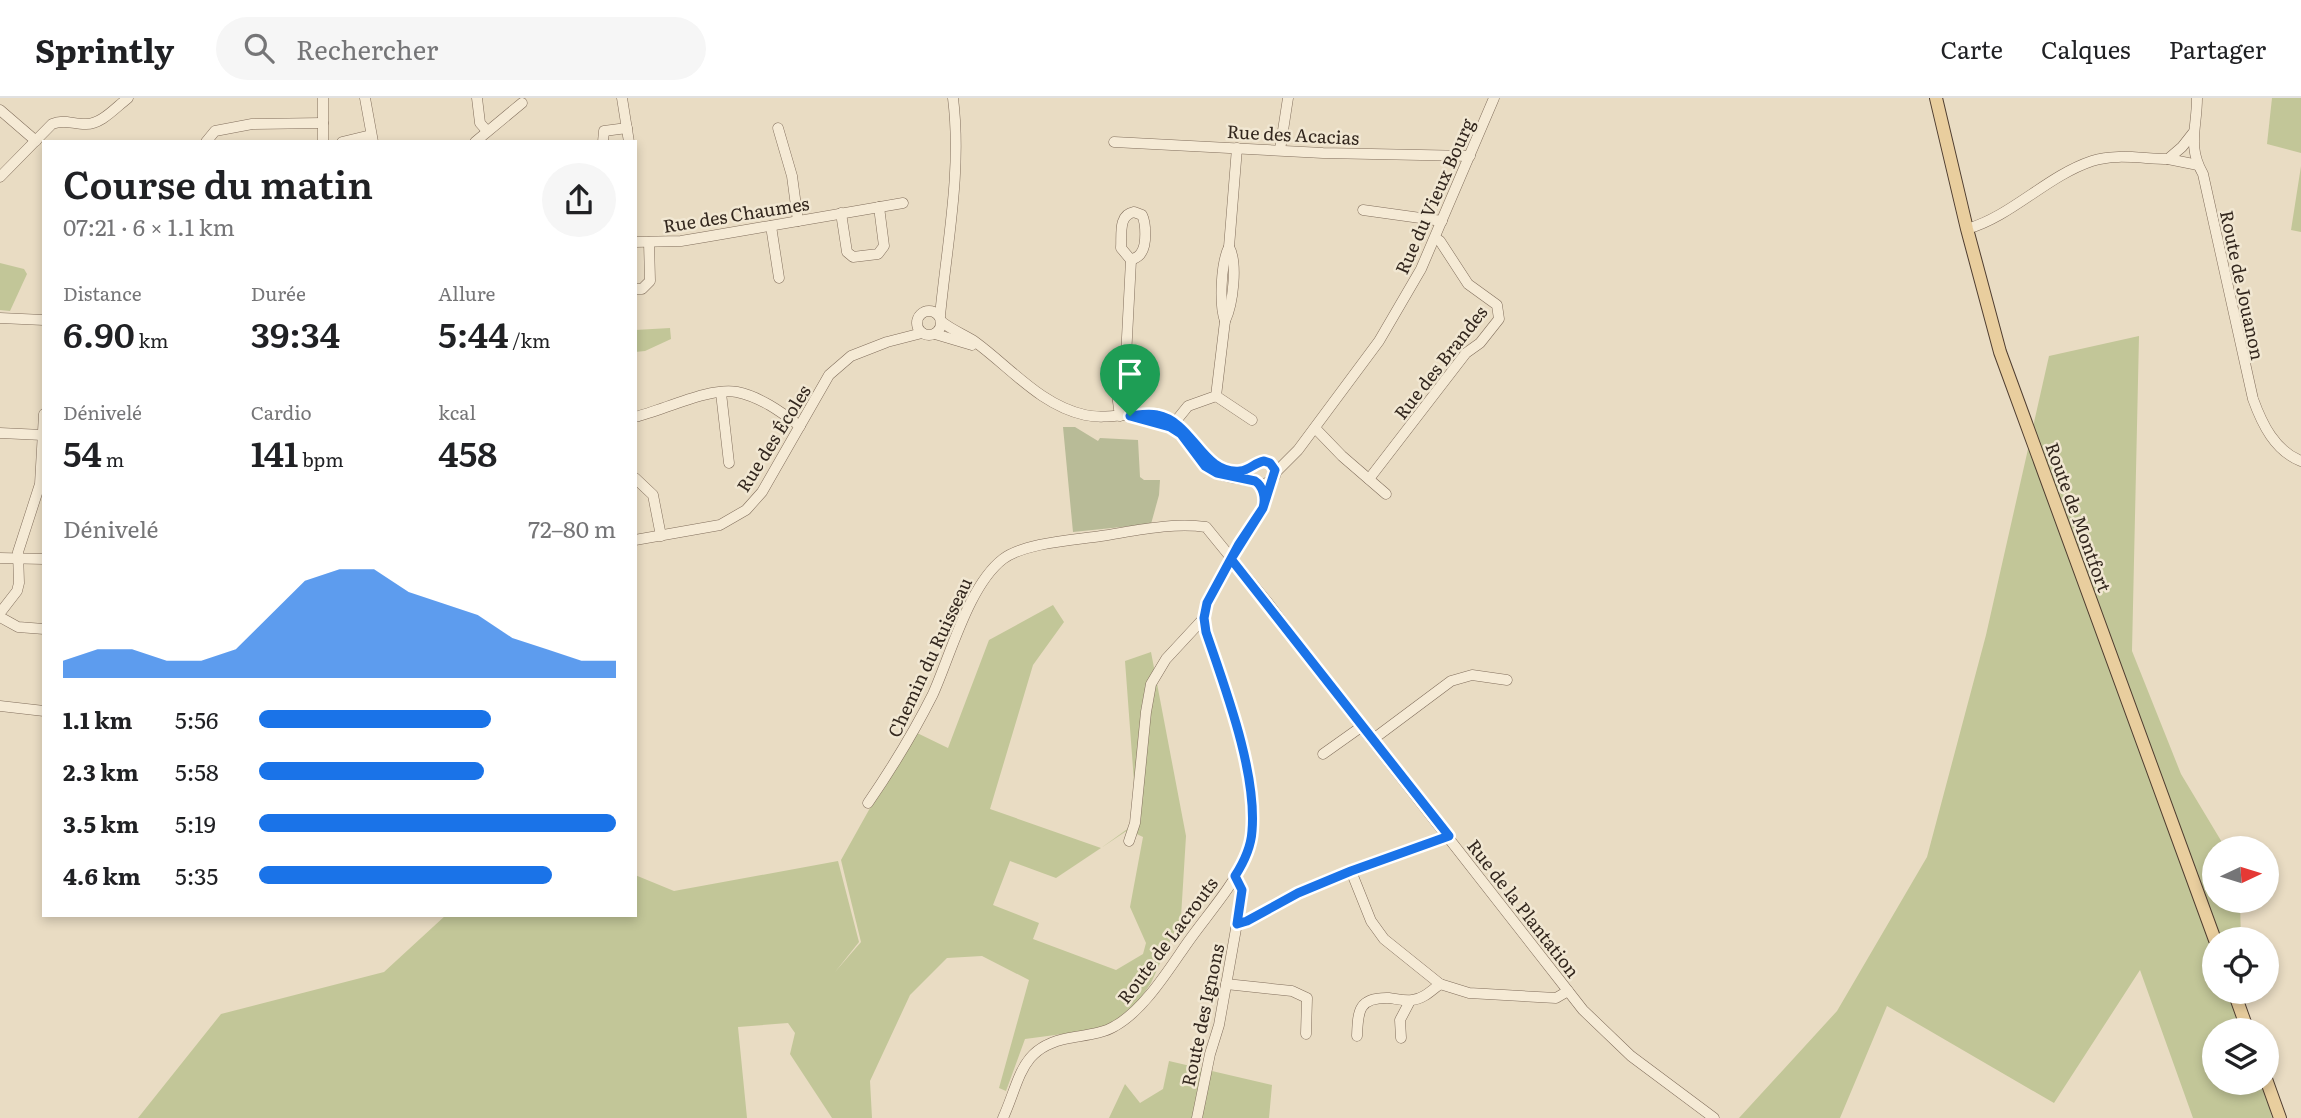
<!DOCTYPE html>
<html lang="fr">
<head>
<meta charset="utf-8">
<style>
  body { margin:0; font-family:Literata,serif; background:#f6f6f6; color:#202124; height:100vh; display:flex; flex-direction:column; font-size:26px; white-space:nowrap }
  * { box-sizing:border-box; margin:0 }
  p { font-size:23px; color:#757577 }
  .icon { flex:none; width:38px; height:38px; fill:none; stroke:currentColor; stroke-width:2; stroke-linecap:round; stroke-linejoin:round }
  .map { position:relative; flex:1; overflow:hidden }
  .drawer { position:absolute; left:42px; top:42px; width:595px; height:777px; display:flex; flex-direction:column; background:#fff; border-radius:0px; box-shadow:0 4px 10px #0003 }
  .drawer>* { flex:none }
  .needle { width:46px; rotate:86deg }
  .controls { position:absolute; left:2202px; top:738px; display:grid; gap:14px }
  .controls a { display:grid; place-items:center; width:77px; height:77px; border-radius:50%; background:#fff; box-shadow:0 4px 10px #0003; font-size:35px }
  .pin { position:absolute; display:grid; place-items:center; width:60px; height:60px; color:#fff; margin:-72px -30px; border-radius:50% 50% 50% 0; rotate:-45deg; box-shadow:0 0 7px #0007 }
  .pin .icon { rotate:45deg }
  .round { display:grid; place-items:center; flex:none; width:74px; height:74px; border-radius:37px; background:#f6f6f6 }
  .headline { display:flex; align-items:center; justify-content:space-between; height:119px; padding:0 21px }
  h1 { font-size:38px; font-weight:600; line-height:52px }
  .stats { display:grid; grid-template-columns:repeat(3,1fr); gap:10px; height:119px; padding:7px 21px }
  .stats div { display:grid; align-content:center }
  .stats b { font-size:35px; font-weight:600 }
  .stats small { font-size:19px; font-weight:400 }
  .stats p { font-size:19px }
  .chart { height:196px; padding:14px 21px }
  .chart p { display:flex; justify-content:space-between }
  .chart svg { width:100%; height:126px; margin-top:7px; fill:#1a73e8; opacity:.7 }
  ul { padding:0 21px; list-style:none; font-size:23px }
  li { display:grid; grid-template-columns:112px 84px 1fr; align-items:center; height:52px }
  li i { height:18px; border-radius:9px; background:#1a73e8 }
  header { display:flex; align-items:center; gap:42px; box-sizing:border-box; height:98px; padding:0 35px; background:#fff; border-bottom:2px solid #e0e0e0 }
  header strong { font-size:33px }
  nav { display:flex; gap:38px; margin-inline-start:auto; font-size:24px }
  .search { width:490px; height:63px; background:#f6f6f6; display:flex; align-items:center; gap:18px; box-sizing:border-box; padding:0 24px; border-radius:38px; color:#757577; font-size:26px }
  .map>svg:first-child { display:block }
  .green { fill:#c2c698; fill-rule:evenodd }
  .cemetery { fill:#b8bb97 }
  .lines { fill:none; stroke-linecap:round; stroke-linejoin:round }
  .minor-casing { stroke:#816e5c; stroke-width:11 }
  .major-casing { stroke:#4f3d30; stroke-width:14 }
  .minor { stroke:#f5ead5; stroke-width:10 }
  .major { stroke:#e9ce9e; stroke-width:12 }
  .route-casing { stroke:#fff; stroke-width:14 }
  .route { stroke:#1a73e8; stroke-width:9 }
  .labels { text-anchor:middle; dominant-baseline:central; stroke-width:5; stroke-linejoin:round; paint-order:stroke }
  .street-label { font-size:18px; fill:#33271e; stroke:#f1e7d2 }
</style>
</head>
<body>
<header>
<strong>Sprintly</strong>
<div class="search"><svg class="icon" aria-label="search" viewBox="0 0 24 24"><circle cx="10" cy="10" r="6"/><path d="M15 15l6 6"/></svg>Rechercher</div>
<nav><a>Carte</a><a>Calques</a><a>Partager</a></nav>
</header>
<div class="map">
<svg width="2301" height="1020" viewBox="0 0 2301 1020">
  <rect width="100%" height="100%" fill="#e9dcc3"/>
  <g class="green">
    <path d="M2272 0H2301V55L2267 46Z"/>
    <path d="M2301 68V134L2291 132Z"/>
    <path d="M0 165 24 171 27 176 10 213 0 212Z"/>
    <path d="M670 230 671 241 645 253 635 254V232Z"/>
    <path d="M2139 238 2132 553 2181 676 2226 751H2214V803H2240L2241 842H2214V894H2243L2244 915 2249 933H2214V985H2263L2272 1020H2193L2140 872 2054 1005 1887 908 1840 1020H1739L1837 913 1927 759 1986 537 2049 258Z"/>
    <path d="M1053 507 1064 524 1033 567 990 711 1101 750 1137 724 1125 563 1151 554 1186 738 1181 819 1151 885 1131 914 1100 931 1025 941 1006 993 999 990 1029 882 982 858 947 860 910 897 870 983 872 1020H832L790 956 795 935 788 925 738 929 747 1020H138L221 916 384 874 446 817H635V777L674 793 838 763 859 844 835 874 861 844 841 762 913 633 948 650 989 542ZM1128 732 1143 739 1130 809 1146 845 1143 856 1116 872 1033 841 1039 825 993 807 1010 763 1056 780Z"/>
    <path d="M1169 963 1272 987 1269 1020H1109L1125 986 1140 1005 1163 991Z"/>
  </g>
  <path class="cemetery" d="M1063 329H1075L1098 343 1100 340 1138 342 1140 379 1144 382H1160L1159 397 1151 426 1073 434Z"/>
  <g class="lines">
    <g class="minor-casing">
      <g id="minor">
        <path d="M323 0V44"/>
        <path d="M365 0 373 44"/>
        <path d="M477 0 480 25 487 33"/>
        <path d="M622 0 629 44"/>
        <path d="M2197 0C2197 30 2187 48 2203 76L2253 301C2262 326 2275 353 2301 363"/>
        <path d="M0 12 36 43"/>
        <path d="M778 30 792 78 798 123"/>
        <path d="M206 44 215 33 252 26 323 25"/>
        <path d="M342 44 371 37"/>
        <path d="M475 44 522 5"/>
        <path d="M603 44 604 33 627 30"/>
        <path d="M1114 44 1323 55 1470 58"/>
        <path d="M1280 52 1288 0"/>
        <path d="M2168 61 2198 67"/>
        <path d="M0 79 52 26C63 21 73 26 85 26 101 27 116 9 128 0"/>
        <path d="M1363 112 1442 123"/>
        <path d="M1134 114 1142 117C1146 125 1147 147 1141 155 1139 159 1135 160 1131 162L1121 150C1122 136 1118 117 1134 114Z"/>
        <path d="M841 115 847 154 853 159 878 156 884 148 879 109"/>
        <path d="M771 128 779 180"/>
        <path d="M1967 131C2012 118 2047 78 2092 63 2116 55 2144 61 2168 61L2182 49 2193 35"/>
        <path d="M635 144 681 143 705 139 903 105"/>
        <path d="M635 191H642L650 183 649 144"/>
        <circle cx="929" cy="225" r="12"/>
        <path d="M940 218C947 145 962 73 953 0"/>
        <path d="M0 220 44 222"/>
        <path d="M1225 223C1219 206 1221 165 1229 149L1237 50"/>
        <path d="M942 224C952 232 963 236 974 243 1010 269 1040 307 1085 317 1111 323 1140 310 1165 319 1195 331 1206 377 1240 373 1250 372 1255 365 1264 363L1272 367 1275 378 1270 384 1262 386C1247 380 1229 382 1214 374 1199 365 1194 348 1181 337 1167 324 1147 322 1130 318"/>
        <path d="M935 236 972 247"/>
        <path d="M721 295 729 365"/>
        <path d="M1216 298 1252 322"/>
        <path d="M1120 318 1116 289 1126 259 1131 162"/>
        <path d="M635 319C664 312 709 289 737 294 761 299 781 314 800 328"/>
        <path d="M1171 329 1188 308 1216 298 1225 223C1233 206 1238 165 1229 149"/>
        <path d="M1315 330 1342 358 1386 396"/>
        <path d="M0 335 43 337"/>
        <path d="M1275 375 1298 352 1379 243 1421 171 1494 0"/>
        <path d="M635 380 653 397 661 438"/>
        <path d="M1369 381 1466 255 1480 245 1499 221 1497 207 1468 186 1440 143 1435 140"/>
        <path d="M635 442 720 427 746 412 762 394 829 277 851 258 887 244 922 235"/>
        <path d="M0 460 44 461"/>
        <path d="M0 515 17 493 19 485 18 454 40 386 44 316"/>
        <path d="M0 519 18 529 44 531"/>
        <path d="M0 608 44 613"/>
        <path d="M1372 642 1451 583 1472 577 1507 582"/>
        <path d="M1323 656 1361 629"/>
        <path d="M868 705C892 670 914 634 933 596 951 556 969 487 1003 461 1024 445 1074 442 1101 438 1134 433 1172 424 1206 429L1268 505 1346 609 1583 912 1631 958 1714 1020"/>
        <path d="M1129 743 1135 725 1146 614 1151 586 1166 561 1204 520"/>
        <path d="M1351 773 1371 823 1384 841 1440 886 1469 895 1556 900 1568 893"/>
        <path d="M1237 826 1247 823 1298 795 1351 773 1449 738"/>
        <path d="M1226 886 1292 893 1307 900 1306 936"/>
        <path d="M1357 938C1358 913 1358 899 1389 900 1397 901 1404 903 1412 902 1423 901 1431 893 1440 886"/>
        <path d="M1401 940 1400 922 1410 903"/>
        <path d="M1003 1020C1021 980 1020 949 1069 940 1085 937 1102 936 1115 928 1144 912 1169 871 1188 844 1207 817 1231 791 1245 761 1270 707 1225 588 1206 534L1204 520 1207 505 1239 446 1263 410 1270 384"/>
        <path d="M1197 1020 1210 956 1219 927 1240 808C1242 796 1244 788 1235 778"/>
      </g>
    </g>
    <g class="major-casing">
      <g id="major">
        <path d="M1936 0 1967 131 2000 254 2215 842"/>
        <path d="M2234 894 2248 933"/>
        <path d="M2266 981 2280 1020"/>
      </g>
    </g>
    <use href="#minor" class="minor"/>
    <use href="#major" class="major"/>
  </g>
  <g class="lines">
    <g class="route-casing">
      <path id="route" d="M1130 318 1170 329 1181 336 1205 368 1217 375 1255 383C1263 388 1266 400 1263 410L1231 461 1449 738 1351 773 1298 795 1247 823 1237 826 1242 792 1235 778C1244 764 1251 750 1252 733 1257 674 1225 590 1206 534L1204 520 1207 505 1239 446 1263 410 1275 372 1270 365 1264 363C1254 365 1250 372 1240 373 1202 377 1194 324 1157 317 1148 315 1139 317 1130 318"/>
    </g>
    <use href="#route" class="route"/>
  </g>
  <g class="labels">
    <g class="street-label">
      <text transform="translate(1293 36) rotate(3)">Rue des Acacias</text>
      <text transform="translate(1434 98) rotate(-66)">Rue du Vieux Bourg</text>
      <text transform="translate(736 116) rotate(-9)">Rue des Chaumes</text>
      <text transform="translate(2243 187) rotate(78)">Route de Jouanon</text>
      <text transform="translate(1440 264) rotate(-52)">Rue des Brandes</text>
      <text transform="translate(773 340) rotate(-58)">Rue des Écoles</text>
      <text transform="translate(2079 419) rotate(70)">Route de Montfort</text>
      <text transform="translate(929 559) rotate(-65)">Chemin du Ruisseau</text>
      <text transform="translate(1524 810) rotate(52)">Rue de la Plantation</text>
      <text transform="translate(1167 842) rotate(-53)">Route de Lacrouts</text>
      <text transform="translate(1202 917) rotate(-78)">Route des Ignons</text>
    </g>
  </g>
</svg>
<div class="controls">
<a><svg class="needle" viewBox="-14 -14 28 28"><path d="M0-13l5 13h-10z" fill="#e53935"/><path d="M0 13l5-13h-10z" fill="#757577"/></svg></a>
<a><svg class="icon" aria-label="locate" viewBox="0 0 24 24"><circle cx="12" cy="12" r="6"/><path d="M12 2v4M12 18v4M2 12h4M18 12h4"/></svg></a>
<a><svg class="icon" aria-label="layers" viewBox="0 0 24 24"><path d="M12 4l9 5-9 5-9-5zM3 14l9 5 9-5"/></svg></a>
</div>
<div class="pin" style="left:1130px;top:318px;background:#1e9e55"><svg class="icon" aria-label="arrive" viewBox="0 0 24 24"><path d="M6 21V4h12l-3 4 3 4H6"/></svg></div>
<section class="drawer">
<div class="headline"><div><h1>Course du matin</h1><p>07:21 · 6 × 1.1 km</p></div><a class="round"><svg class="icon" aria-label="share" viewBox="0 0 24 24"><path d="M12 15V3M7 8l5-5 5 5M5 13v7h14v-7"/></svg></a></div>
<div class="stats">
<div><p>Distance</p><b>6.90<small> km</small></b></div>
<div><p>Durée</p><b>39:34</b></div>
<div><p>Allure</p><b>5:44<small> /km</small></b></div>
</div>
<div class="stats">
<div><p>Dénivelé</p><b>54<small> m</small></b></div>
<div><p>Cardio</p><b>141<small> bpm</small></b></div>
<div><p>kcal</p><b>458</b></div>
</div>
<div class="chart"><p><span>Dénivelé</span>72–80 m</p>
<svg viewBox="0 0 160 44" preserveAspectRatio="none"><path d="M0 44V38L10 34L20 34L30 38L40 38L50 34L60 22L70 10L80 6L90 6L100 14L110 18L120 22L130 30L140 34L150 38L160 38V44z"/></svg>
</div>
<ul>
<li><b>1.1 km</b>5:56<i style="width:65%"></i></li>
<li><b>2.3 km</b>5:58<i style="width:63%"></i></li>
<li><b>3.5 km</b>5:19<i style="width:100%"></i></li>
<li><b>4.6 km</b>5:35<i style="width:82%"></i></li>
</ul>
</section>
</div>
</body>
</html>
